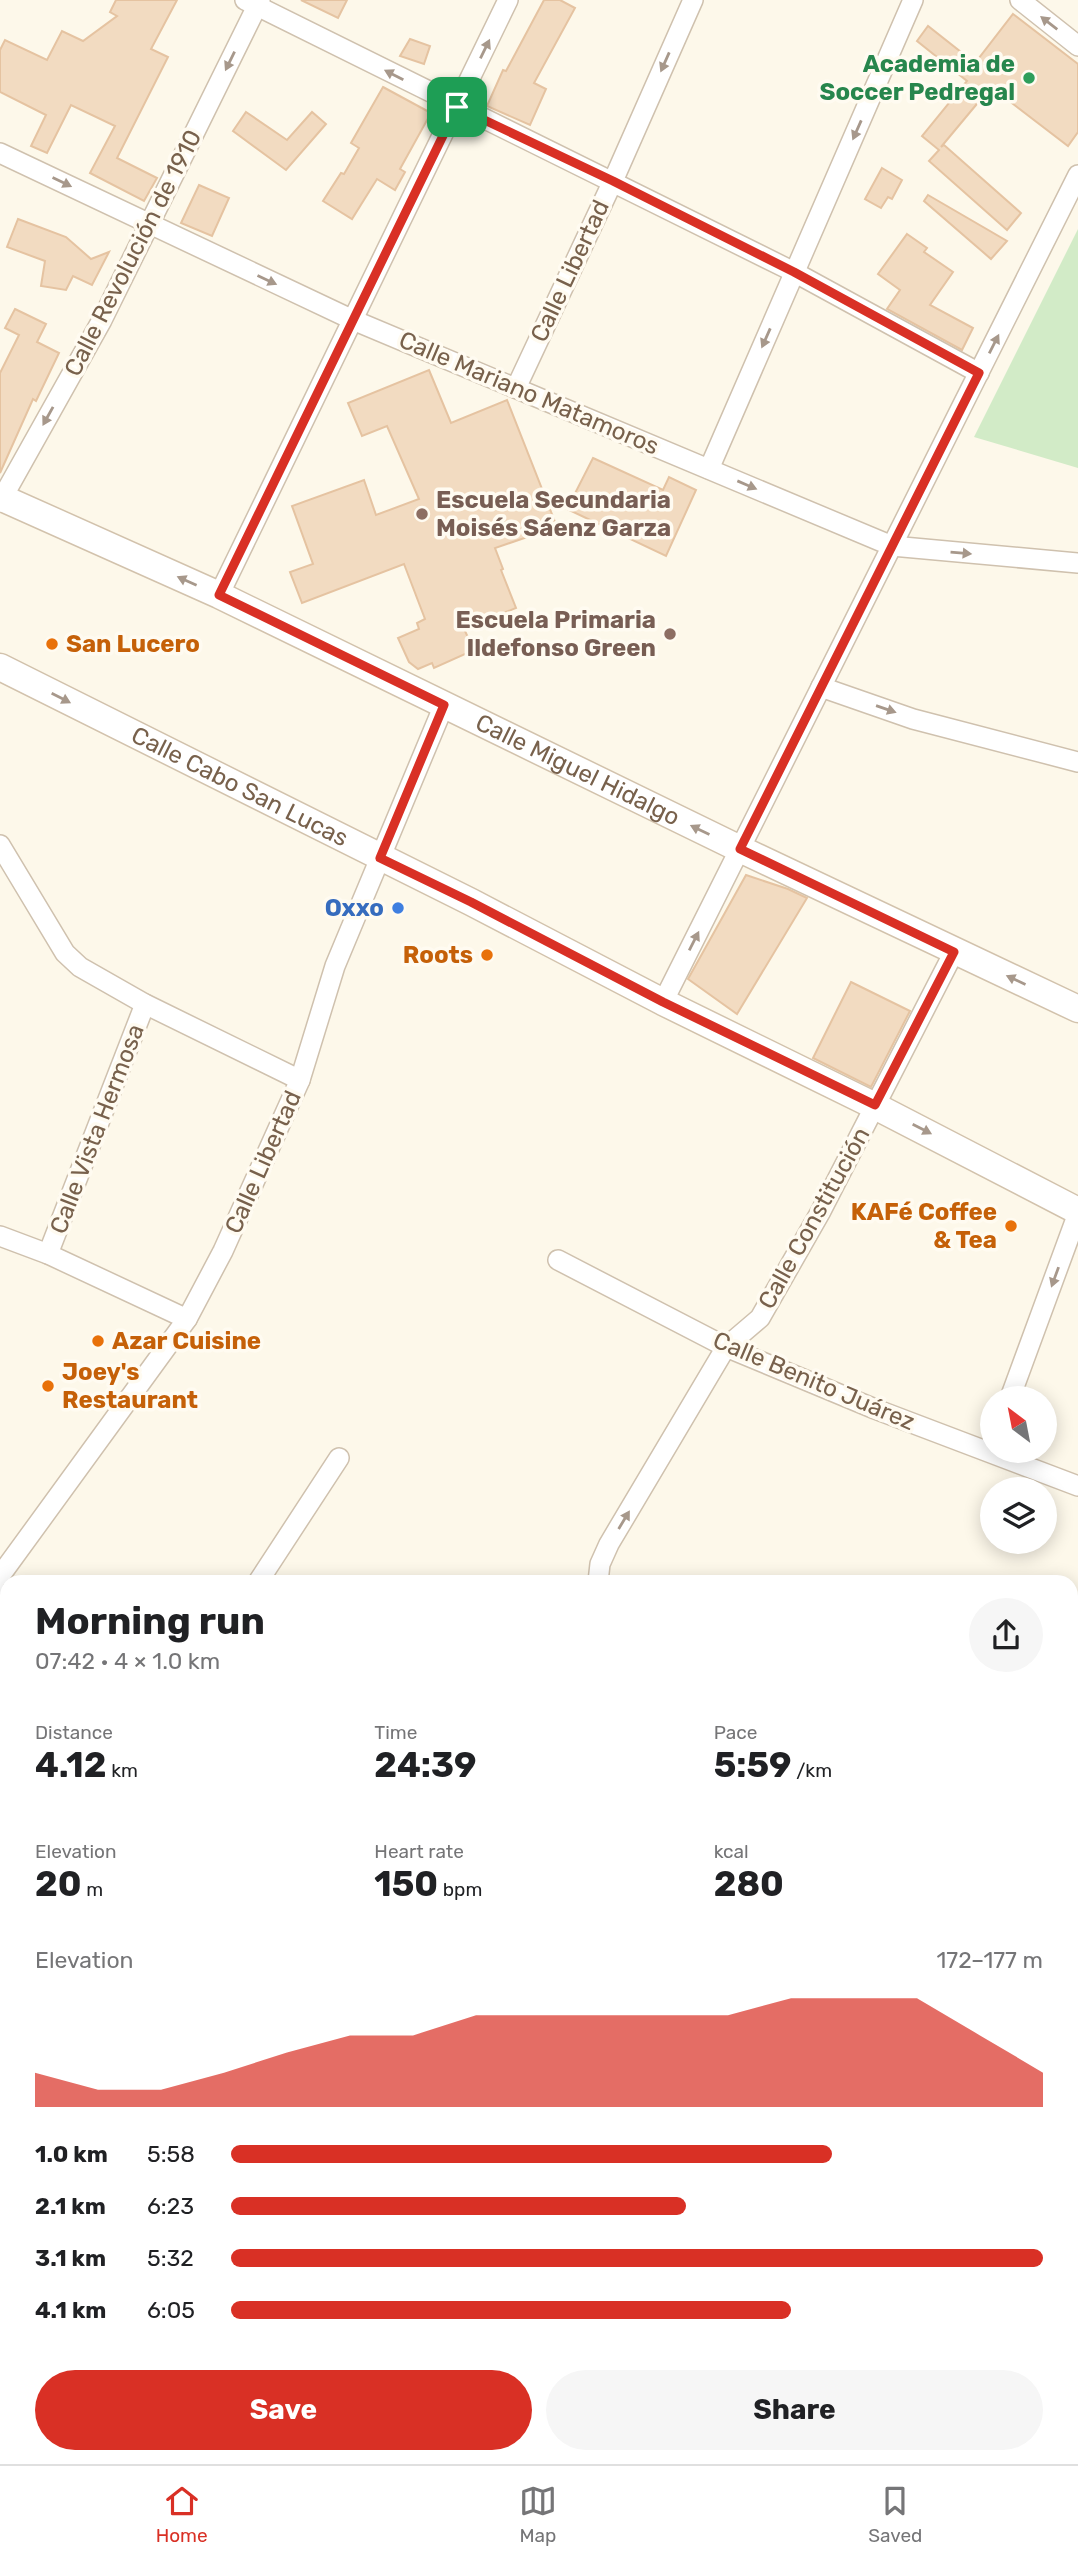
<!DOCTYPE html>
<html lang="en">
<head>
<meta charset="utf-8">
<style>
  body { margin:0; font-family:Rubik,sans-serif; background:#f6f6f6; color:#202124; height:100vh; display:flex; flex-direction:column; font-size:26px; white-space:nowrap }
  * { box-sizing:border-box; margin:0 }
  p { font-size:23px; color:#757577 }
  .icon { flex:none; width:38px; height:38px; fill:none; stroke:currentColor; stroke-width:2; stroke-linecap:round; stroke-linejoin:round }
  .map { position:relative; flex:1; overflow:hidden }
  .drawer { position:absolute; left:0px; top:1575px; width:1078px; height:889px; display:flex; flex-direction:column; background:#fff; border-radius:21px 21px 0 0; box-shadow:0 4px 18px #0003 }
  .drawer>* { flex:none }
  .needle { width:46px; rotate:328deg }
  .controls { position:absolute; left:980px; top:1386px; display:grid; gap:14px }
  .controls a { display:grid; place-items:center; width:77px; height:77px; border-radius:50%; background:#fff; box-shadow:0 4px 18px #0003; font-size:35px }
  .pin { position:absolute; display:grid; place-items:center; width:60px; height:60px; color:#fff; margin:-30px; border-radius:14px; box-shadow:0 4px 10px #0006 }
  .round { display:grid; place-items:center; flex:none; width:74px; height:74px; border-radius:37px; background:#f6f6f6 }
  .head { display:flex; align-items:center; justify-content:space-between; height:119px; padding:0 35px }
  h1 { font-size:38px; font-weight:700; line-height:52px }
  .stats { display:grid; grid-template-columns:repeat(3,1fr); gap:10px; height:119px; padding:7px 35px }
  .stats div { display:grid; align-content:center }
  .stats b { font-size:35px; font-weight:700 }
  .stats small { font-size:19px; font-weight:400 }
  .stats p { font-size:19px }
  .chart { height:196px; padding:14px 35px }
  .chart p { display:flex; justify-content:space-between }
  .chart svg { width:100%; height:126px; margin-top:7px; fill:#d93025; opacity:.7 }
  .cta { display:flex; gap:14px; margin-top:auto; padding:14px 35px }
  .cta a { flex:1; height:80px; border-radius:42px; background:#d93025; color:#fff; font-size:28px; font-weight:700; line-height:80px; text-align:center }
  .cta a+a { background:#f6f6f6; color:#202124 }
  ul { padding:0 35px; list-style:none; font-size:23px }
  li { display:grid; grid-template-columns:112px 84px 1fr; align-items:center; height:52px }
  li i { height:18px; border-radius:9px; background:#d93025 }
  .menu { display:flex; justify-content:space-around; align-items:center; height:98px; border-top:2px solid #e0e0e0; background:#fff; font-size:19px; color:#757577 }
  .menu a { display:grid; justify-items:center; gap:4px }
  .menu .on { color:#d93025 }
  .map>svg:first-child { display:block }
  .green { fill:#d2ebc7 }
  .building { fill:#f2dbc1; stroke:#e5c3a1; stroke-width:2 }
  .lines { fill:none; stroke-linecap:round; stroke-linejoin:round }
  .minor-casing { stroke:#cfc1ae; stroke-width:22 }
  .tertiary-casing { stroke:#cfc1ae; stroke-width:27 }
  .secondary-casing { stroke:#d2c2ac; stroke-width:29 }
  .minor { stroke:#fff; stroke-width:19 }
  .tertiary { stroke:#fff; stroke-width:24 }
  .secondary { stroke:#fff; stroke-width:26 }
  .oneway { fill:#a7988b }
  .route-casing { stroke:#fff; stroke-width:14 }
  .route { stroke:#d93025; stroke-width:9 }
  .leisure-dot { fill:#2e9e5b; stroke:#fffbf1; stroke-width:2.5 }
  .education-dot { fill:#8d6e63; stroke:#fffbf1; stroke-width:2.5 }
  .food-dot { fill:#e8710a; stroke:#fffbf1; stroke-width:2.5 }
  .shop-dot { fill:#3f7fe0; stroke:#fffbf1; stroke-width:2.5 }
  .labels { text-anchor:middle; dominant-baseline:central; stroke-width:7; stroke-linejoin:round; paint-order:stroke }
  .leisure-label { font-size:24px; font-weight:bold; fill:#27864d; stroke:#fffbf1; text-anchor:end }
  .street-label { font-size:24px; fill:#78614c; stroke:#fffbf1 }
  .education-label { font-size:24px; font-weight:bold; fill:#785e54; stroke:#fffbf1; text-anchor:start }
  .food-label { font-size:24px; font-weight:bold; fill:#c56008; stroke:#fffbf1; text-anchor:start }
  .shop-label { font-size:24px; font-weight:bold; fill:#366cbe; stroke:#fffbf1; text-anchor:end }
</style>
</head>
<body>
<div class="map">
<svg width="1078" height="2464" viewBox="0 0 1078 2464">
  <rect width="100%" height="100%" fill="#fdf8ea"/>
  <path class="green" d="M1078 229V468L974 437Z"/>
  <g class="building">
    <path d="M116 0H177L151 49 168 57 117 158 157 178 144 201 90 173 115 126 71 105 47 153 31 146 46 115 0 92V50L5 40 47 60 62 31 83 41 117 16 110 12Z"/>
    <path d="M301 0H347L338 18Z"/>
    <path d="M544 0H560L575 8 534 83 546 89 530 125 487 106 503 70 506 71Z"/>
    <path d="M1013 14 1078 64V132L1068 146 991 87 941 147 944 145 1021 213 1007 230 929 161 939 150 922 136 967 81 917 41 928 26 975 63Z"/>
    <path d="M410 39 430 46 424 64 400 56Z"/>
    <path d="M383 87 431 113 400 169 405 172 395 190 377 179 352 219 323 201 341 173 344 174 359 148 351 143Z"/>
    <path d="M246 112 287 140 312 112 326 124 286 170 233 131Z"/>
    <path d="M882 168 902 180 892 199 888 197 881 208 865 199Z"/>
    <path d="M199 185 229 198 212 236 181 223Z"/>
    <path d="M928 195 1007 241 991 259 924 201Z"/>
    <path d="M18 219 66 237 91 259 109 252 92 285 73 276 66 290 41 286 45 261 7 247Z"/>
    <path d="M907 234 927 248 924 252 953 272 930 305 973 328 962 350 887 309 900 290 878 274Z"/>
    <path d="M15 309 46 324 37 342 59 353 36 401 33 399 0 473V373L19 335 5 328Z"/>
    <path d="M429 370 451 423 507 400 557 527 495 548 503 569 501 570 516 608 464 629 474 650 434 668 432 663 418 669 409 662 398 638 419 629 417 623 425 619 404 564 302 603 290 572 313 564 292 506 364 480 376 515 419 499 387 426 362 436 348 403Z"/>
    <path d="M593 458 663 490 669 477 696 490 666 556 567 509Z"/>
    <path d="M746 875 788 889 807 898 737 1014 688 979Z"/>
    <path d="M851 982 910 1011 871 1087 813 1058Z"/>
  </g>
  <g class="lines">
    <g class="minor-casing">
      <g id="minor">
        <path d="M245 0 794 272 979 373"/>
        <path d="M1020 0 1078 46"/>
        <path d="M0 153 353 320 892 546 1078 563"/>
        <path d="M516 388 613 181 693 0"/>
        <path d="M709 469 913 0"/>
        <path d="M0 502 102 320 260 0"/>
        <path d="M219 595 508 0"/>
        <path d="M821 687 913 719 1078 762"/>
        <path d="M0 845 65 953 80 967 145 1004 300 1080"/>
        <path d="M663 1002 1078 175"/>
        <path d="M0 1236 48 1254 187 1319"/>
        <path d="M48 1254 145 1004"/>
        <path d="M558 1260 726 1347 875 1409 1078 1486"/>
        <path d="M1010 1398 1078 1213"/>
        <path d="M0 1576 187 1319 223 1251 300 1080 335 966 444 705"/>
        <path d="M258 1582 339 1458"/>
        <path d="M598 1582 600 1564 609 1544 726 1347 760 1318 821 1211 954 952"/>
        <path d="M1071 2140 1078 2145"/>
        <path d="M0 2278 7 2281"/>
        <path d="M0 2368 7 2365"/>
        <path d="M1071 2391 1078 2385"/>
        <path d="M267 2464 283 2457"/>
        <path d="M306 2464 312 2457"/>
        <path d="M553 2464 572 2457"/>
        <path d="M794 2464 800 2457"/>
        <path d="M861 2464 874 2457"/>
      </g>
    </g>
    <g class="tertiary-casing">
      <g id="tertiary">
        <path d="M0 1596 7 1600"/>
        <path d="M1071 1704 1078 1701"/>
      </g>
    </g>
    <g class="secondary-casing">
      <g id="secondary">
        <path id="s1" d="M0 497 219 595 740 849 1078 1009"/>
        <path id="s2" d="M0 667 471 902 663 1002 875 1106 1078 1211"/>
      </g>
    </g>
    <use href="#minor" class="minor"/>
    <use href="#tertiary" class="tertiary"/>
    <use href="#secondary" class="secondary"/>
  </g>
  <defs><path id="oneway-solid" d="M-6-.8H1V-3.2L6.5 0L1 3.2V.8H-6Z" transform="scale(1.75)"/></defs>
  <g class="oneway">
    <use href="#oneway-solid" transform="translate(1049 23) rotate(-142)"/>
    <use href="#oneway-solid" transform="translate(485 49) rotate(-64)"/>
    <use href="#oneway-solid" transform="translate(230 61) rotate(116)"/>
    <use href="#oneway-solid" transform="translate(665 62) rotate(114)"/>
    <use href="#oneway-solid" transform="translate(394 75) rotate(-153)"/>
    <use href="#oneway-solid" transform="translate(857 130) rotate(114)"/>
    <use href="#oneway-solid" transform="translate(62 182) rotate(26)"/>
    <use href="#oneway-solid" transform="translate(267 280) rotate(25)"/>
    <use href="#oneway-solid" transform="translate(766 338) rotate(114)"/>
    <use href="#oneway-solid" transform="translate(994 344) rotate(-63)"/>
    <use href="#oneway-solid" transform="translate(48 416) rotate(119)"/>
    <use href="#oneway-solid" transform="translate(747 485) rotate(23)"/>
    <use href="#oneway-solid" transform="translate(961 553) rotate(5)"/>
    <use href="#oneway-solid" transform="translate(187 581) rotate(-156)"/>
    <use href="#oneway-solid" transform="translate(61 698) rotate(27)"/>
    <use href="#oneway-solid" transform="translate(886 709) rotate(19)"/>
    <use href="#oneway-solid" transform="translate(700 830) rotate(-154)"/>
    <use href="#oneway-solid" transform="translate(694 941) rotate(-63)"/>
    <use href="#oneway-solid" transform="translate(1016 980) rotate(-155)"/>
    <use href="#oneway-solid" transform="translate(922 1129) rotate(27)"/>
    <use href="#oneway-solid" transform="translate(1055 1277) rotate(110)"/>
    <use href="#oneway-solid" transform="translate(624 1520) rotate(-59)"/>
  </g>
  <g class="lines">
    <g class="route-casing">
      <path id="route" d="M457 107 613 181 794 272 979 373 740 849 954 952 875 1105 663 1002 471 902 380 858 444 705 219 595Z"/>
    </g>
    <use href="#route" class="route"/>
  </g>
  <circle class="leisure-dot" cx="1029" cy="78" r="7"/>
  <g class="education-dot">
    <circle cx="422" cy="514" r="7"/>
    <circle cx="670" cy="634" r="7"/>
  </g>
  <g class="food-dot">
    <circle cx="52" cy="644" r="7"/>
    <circle cx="487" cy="955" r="7"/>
    <circle cx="1011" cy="1226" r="7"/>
    <circle cx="98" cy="1341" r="7"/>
    <circle cx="48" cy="1386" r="7"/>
  </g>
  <circle class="shop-dot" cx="398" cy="908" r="7"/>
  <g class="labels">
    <g class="leisure-label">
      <text x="1015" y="64">Academia de<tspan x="1015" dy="28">Soccer Pedregal</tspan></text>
    </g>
    <g class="street-label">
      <text transform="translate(133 253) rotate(-63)">Calle Revolución de 1910</text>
      <text transform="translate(570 271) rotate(-65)">Calle Libertad</text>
      <text transform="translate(529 393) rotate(23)">Calle Mariano Matamoros</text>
      <text stroke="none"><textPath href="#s1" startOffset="639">Calle Miguel Hidalgo</textPath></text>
      <text stroke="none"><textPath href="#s2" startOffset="268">Calle Cabo San Lucas</textPath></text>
      <text transform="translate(97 1129) rotate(-69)">Calle Vista Hermosa</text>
      <text transform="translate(263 1162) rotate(-66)">Calle Libertad</text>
      <text transform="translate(814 1218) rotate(-61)">Calle Constitución</text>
      <text transform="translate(814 1381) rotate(23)">Calle Benito Juárez</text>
    </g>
    <g class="education-label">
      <text x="436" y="500">Escuela Secundaria<tspan x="436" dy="28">Moisés Sáenz Garza</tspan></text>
      <text x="656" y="620" text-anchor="end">Escuela Primaria<tspan x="656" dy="28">Ildefonso Green</tspan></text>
    </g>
    <g class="food-label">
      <text x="66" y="644">San Lucero</text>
      <text x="473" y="955" text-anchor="end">Roots</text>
      <text x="997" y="1212" text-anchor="end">KAFé Coffee<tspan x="997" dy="28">&amp; Tea</tspan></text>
      <text x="112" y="1341">Azar Cuisine</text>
      <text x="62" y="1372">Joey's<tspan x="62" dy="28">Restaurant</tspan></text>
    </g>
    <g class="shop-label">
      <text x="384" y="908">Oxxo</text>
    </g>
  </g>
</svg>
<div class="controls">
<a><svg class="needle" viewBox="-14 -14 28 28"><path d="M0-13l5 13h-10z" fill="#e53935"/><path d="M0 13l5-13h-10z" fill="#757577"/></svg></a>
<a><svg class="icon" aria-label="layers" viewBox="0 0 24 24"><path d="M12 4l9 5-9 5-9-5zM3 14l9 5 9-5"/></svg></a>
</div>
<div class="pin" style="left:457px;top:107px;background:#1e9e55"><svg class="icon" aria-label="arrive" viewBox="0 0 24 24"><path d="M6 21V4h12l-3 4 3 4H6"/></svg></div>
<section class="drawer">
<div class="head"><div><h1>Morning run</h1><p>07:42 · 4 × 1.0 km</p></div><a class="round"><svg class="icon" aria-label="share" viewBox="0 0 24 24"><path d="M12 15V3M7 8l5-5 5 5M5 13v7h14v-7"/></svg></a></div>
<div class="stats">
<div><p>Distance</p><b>4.12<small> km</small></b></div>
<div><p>Time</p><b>24:39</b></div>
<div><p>Pace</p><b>5:59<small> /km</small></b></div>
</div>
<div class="stats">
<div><p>Elevation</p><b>20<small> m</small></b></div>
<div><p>Heart rate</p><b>150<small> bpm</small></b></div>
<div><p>kcal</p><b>280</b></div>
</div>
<div class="chart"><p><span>Elevation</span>172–177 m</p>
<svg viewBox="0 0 160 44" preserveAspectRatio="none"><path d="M0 44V32L10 38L20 38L30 32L40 25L50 19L60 19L70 12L80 12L90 12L100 12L110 12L120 6L130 6L140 6L150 19L160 32V44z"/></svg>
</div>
<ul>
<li><b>1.0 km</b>5:58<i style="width:74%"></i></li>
<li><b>2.1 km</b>6:23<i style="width:56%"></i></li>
<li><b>3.1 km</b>5:32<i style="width:100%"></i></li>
<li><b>4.1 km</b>6:05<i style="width:69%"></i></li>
</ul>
<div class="cta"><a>Save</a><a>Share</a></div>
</section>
</div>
<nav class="menu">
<a class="on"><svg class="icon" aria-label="home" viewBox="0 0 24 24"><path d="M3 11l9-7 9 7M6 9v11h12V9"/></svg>Home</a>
<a><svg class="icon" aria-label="map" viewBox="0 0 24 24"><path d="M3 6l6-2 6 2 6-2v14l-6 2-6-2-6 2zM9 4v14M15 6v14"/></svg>Map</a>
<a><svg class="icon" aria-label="saved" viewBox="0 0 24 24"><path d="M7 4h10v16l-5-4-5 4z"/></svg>Saved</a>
</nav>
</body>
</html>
